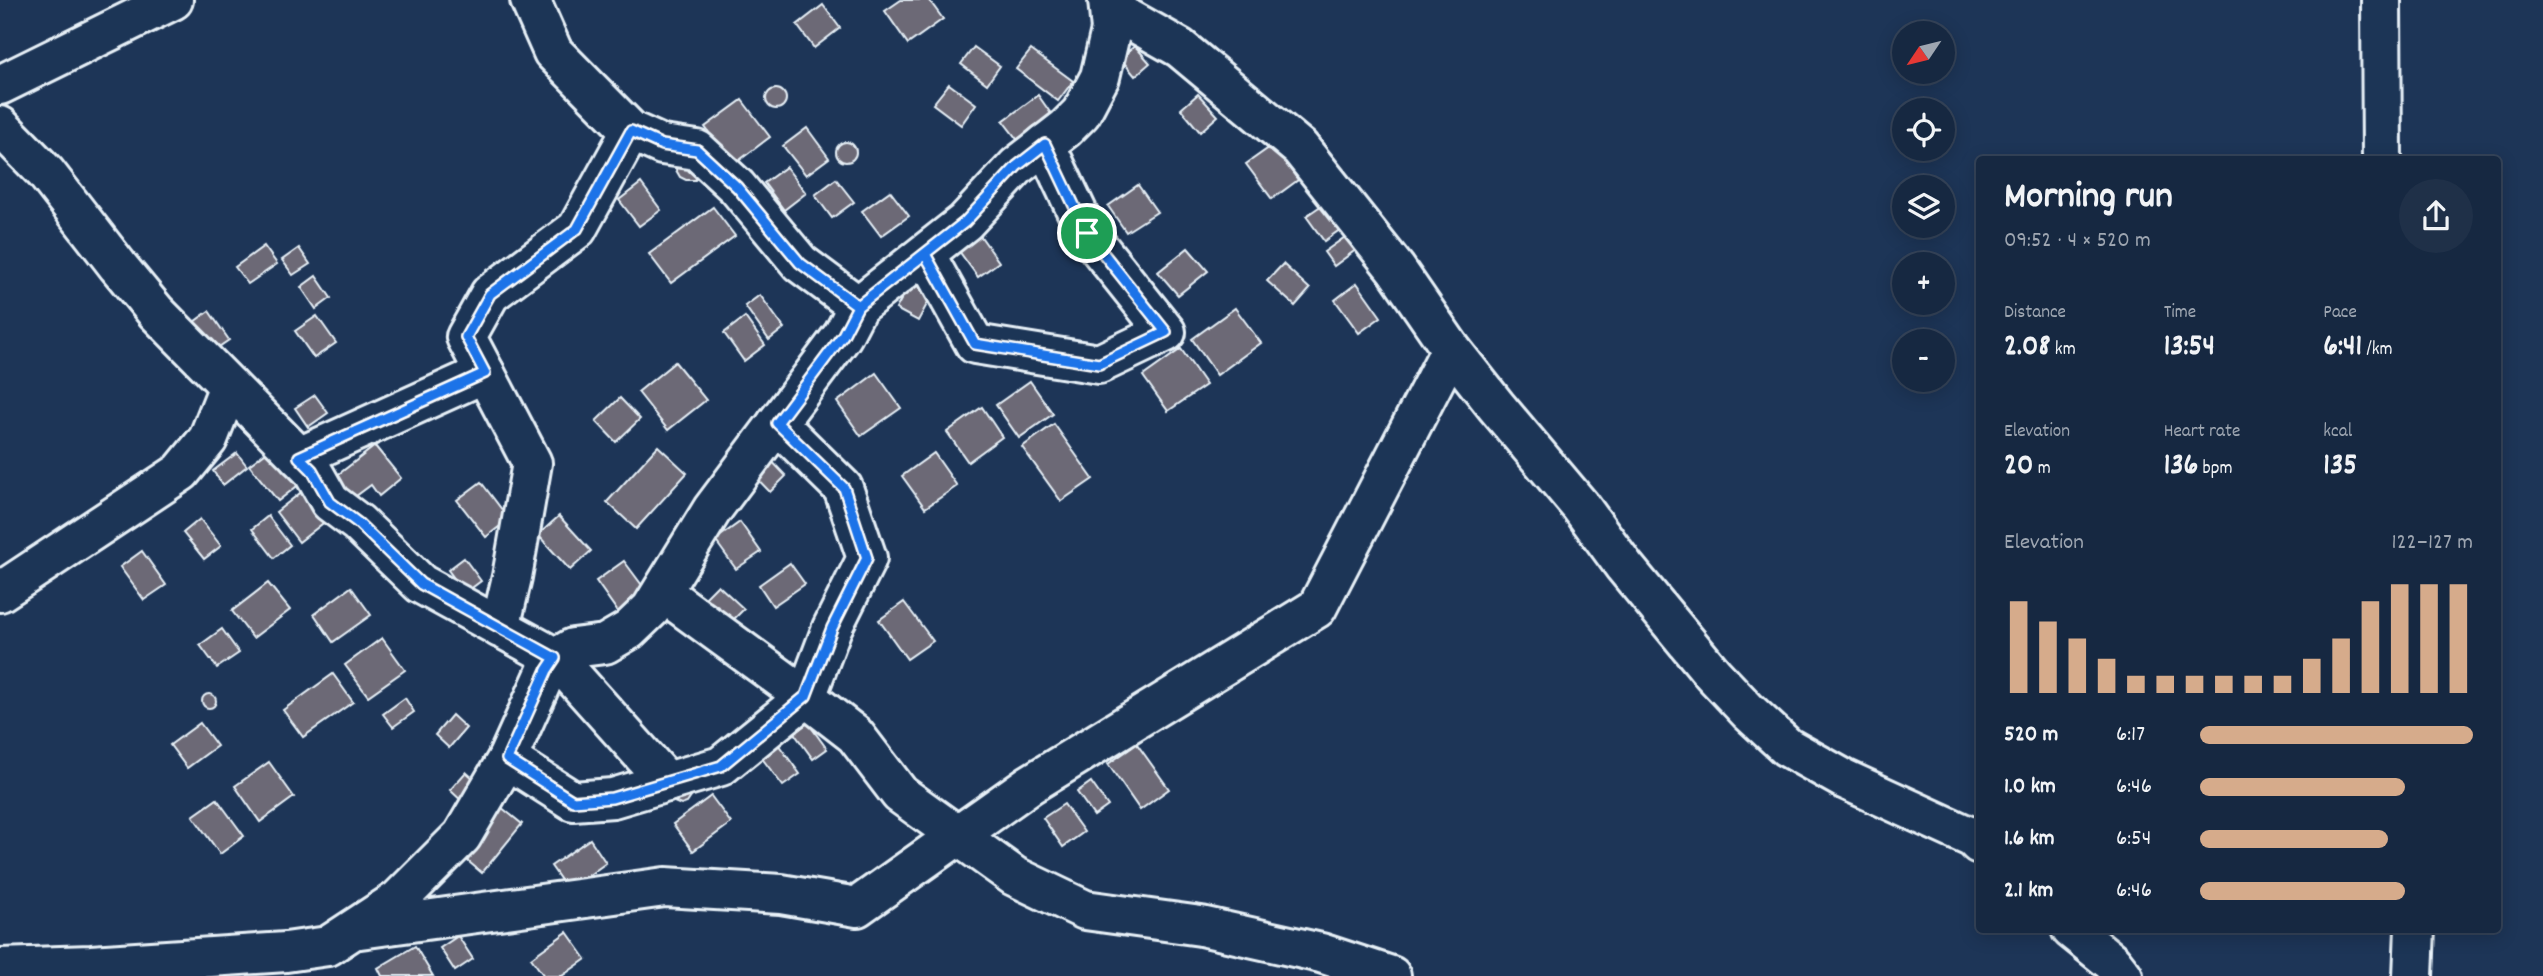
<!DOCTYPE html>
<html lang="en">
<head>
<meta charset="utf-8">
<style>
  body { margin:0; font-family:Dekko,sans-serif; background:#1f3048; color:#f1f3f6; height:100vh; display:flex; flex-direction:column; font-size:26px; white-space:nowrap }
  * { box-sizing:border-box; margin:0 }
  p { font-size:23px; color:#9ea6b1 }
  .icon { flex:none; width:38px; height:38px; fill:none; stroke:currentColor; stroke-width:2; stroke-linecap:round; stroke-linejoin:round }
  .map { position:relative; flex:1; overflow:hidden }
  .panel { position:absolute; left:1976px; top:156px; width:525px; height:777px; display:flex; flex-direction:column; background:#162841; border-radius:7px; box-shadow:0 4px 18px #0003,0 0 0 2px #35445a }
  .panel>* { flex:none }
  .needle { width:46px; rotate:235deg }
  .tools { position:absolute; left:1892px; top:21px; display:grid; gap:14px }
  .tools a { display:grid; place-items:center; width:63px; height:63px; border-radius:50%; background:#162841; box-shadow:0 4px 18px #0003,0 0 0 2px #35445a; font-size:35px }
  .pin { position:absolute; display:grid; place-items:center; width:60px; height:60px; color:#fff; margin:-30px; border:4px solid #fff; border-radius:50%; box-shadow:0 2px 7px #0007 }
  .round { display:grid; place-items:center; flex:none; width:74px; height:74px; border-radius:37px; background:#1f3048 }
  .head { display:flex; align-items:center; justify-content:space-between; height:119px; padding:0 28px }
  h1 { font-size:38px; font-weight:700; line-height:52px }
  .metrics { display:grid; grid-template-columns:repeat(3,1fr); gap:10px; height:119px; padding:7px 28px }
  .metrics div { display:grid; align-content:center }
  .metrics b { font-size:30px; font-weight:700 }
  .metrics small { font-size:19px; font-weight:400 }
  .metrics p { font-size:19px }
  .chart { height:196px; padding:14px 28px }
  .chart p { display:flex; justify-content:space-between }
  .chart svg { width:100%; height:126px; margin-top:7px; stroke:#d6ab8b; stroke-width:6 }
  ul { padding:0 28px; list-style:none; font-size:23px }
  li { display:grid; grid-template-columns:112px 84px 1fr; align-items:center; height:52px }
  li i { height:18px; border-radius:9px; background:#d6ab8b }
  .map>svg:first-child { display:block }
  .building { fill:#6c6976; stroke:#e8f1f8; stroke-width:2 }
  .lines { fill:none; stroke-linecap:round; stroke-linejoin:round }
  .minor-casing { stroke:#e8f1f8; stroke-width:44 }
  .minor { stroke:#1d3557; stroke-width:38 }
  .route-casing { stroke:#fff; stroke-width:14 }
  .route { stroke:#1a73e8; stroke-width:9 }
</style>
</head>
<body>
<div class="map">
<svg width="2543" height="976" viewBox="0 0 2543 976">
  <rect width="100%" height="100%" fill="#1d3557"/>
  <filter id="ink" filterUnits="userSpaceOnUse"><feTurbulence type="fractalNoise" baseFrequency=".0143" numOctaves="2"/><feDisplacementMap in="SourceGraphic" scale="14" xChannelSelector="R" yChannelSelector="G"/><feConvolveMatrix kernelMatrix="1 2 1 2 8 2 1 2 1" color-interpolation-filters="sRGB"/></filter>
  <g filter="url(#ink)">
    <g class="building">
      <path d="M901 0H929L943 19 908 44 885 11Z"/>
      <path d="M823 5 840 28 814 48 797 25Z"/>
      <path d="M1135 46 1150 63 1135 76 1120 58Z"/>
      <path d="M974 47 1000 66 987 84 961 64Z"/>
      <path d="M1031 50 1073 81 1058 101 1016 69Z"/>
      <path d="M949 84 976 104 961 125 933 104Z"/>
      <circle cx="776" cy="99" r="10"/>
      <path d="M1198 94 1218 116 1200 132 1181 109Z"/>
      <path d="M1038 95 1054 118 1020 143 1003 121Z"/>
      <path d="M742 100 770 137 733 165 705 127Z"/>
      <path d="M807 128 829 158 806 175 783 146Z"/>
      <circle cx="846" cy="152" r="10"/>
      <path d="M1273 145 1298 180 1272 199 1246 164Z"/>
      <path d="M678 162 700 174 695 180H686L680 177 676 170Z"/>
      <path d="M786 167 806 193 784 210 764 183Z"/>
      <path d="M836 179 854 202 832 218 815 195Z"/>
      <path d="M641 183 661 210 639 226 619 200Z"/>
      <path d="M1138 185 1157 212 1126 232 1108 206Z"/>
      <path d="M890 191 909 216 881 236 862 211Z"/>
      <path d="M1322 205 1341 229 1324 241 1306 216Z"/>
      <path d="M713 207 735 236 671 283 649 254Z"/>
      <path d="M977 231 999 262 978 277 956 247Z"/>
      <path d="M1348 235 1357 249 1334 266 1324 252Z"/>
      <path d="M264 246 277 264 248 284 235 267Z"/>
      <path d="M299 248 310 264 293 275 282 260Z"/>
      <path d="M1188 248 1208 271 1178 295 1158 272Z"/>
      <path d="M1283 264 1310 289 1295 306 1267 281Z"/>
      <path d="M917 270 939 282 918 321 896 309Z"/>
      <path d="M316 276 331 298 316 309 301 287Z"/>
      <path d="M1357 283 1381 317 1359 333 1335 300Z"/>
      <path d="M760 295 784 328 769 340 745 306Z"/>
      <path d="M1235 308 1261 343 1217 375 1192 339Z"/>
      <path d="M209 311 229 340 207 355 187 327Z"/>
      <path d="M317 316 336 343 314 358 295 331Z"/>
      <path d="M745 317 765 345 744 361 724 333Z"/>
      <path d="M1181 349 1206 385 1168 411 1143 376Z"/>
      <path d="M675 362 706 400 668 430 638 392Z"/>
      <path d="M876 373 901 408 861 436 837 402Z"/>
      <path d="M1030 381 1053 414 1019 438 996 405Z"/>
      <path d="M315 395 328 413 308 427 295 408Z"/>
      <path d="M620 398 640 419 616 442 596 421Z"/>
      <path d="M982 407 1002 437 968 462 947 432Z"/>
      <path d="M1054 424 1093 479 1061 501 1022 447Z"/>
      <path d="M375 446 401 478 379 496 371 485 352 499 335 477Z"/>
      <path d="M658 446 687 473 636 529 607 502Z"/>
      <path d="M273 447 301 483 278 501 249 465Z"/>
      <path d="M237 453 247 466 223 485 213 471Z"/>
      <path d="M934 453 957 486 925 508 902 476Z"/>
      <path d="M766 455 786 476 770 492 749 470Z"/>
      <path d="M481 482 509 519 486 537 457 500Z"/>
      <path d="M304 490 327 520 299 542 276 512Z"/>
      <path d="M268 516 290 545 274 558 252 529Z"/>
      <path d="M559 516 591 551 570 570 538 535Z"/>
      <path d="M200 519 221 546 204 559 183 533Z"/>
      <path d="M740 522 761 552 736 569 715 540Z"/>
      <path d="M142 551 166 585 144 600 120 567Z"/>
      <path d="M464 558 481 581 465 593 448 570Z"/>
      <path d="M624 561 647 592 618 612 596 581Z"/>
      <path d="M790 563 805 584 773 606 759 585Z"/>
      <path d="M268 583 290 610 253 638 232 611Z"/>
      <path d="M718 585 744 609 727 626 702 601Z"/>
      <path d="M351 587 371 615 333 642 314 614Z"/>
      <path d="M904 602 933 641 907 659 879 620Z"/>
      <path d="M222 629 239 653 217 668 200 645Z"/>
      <path d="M382 638 405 670 368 696 345 665Z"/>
      <path d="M333 674 353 702 303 737 283 710Z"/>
      <circle cx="209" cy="701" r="7"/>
      <path d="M405 698 414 712 393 727 383 714Z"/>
      <path d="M452 715 466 728 449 748 435 735Z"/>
      <path d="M200 723 217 746 187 768 170 745Z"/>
      <path d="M808 723 827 749 813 759 794 733Z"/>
      <path d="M778 744 800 774 783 786 761 757Z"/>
      <path d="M1137 744 1169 789 1140 810 1108 764Z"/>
      <path d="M269 762 294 797 260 822 235 786Z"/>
      <path d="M466 772 482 786 465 804 450 790Z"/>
      <path d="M1091 782 1108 806 1094 816 1077 792Z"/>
      <path d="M689 790 691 797 687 803 681 805 674 802 672 795Z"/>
      <path d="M711 796 731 823 693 851 673 824Z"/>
      <path d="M217 799 244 836 220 854 193 816Z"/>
      <path d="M496 803 522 824 482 873 456 851Z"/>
      <path d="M1064 804 1084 832 1063 847 1043 818Z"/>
      <path d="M590 839 606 863 568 890 551 866Z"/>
      <path d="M567 932 586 959 562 976H544L531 958Z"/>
      <path d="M458 936 473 959 455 971 440 948Z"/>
      <path d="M415 946 433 976H382L378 968Z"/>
    </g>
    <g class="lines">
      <g class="minor-casing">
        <g id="minor">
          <path d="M530 0 553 52 631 131 662 145 697 150 737 187 800 263 858 306"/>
          <path d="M2381 0 2382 159"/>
          <path d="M1111 9 1180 48 1300 148 1396 269 1451 349 1496 406 1581 507 1624 566 1713 674 1748 711 1787 747 1844 779 1973 838 1979 844"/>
          <path d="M0 85 173 0"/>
          <path d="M0 126 46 173 118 266 156 312 312 470 330 502 358 523 421 584 556 658 667 782"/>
          <path d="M925 254 975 344 1099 364 1166 332 1087 233 1045 144"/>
          <path d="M299 457 485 373"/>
          <path d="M0 592 181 472 208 439 229 386"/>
          <path d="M662 592 806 697 832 628 867 558 843 488 777 423"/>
          <path d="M500 628 512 577 532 463 466 337 490 294 577 229 631 131"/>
          <path d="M507 759 573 801 613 798 721 766 806 697 855 735 900 794 1014 876 1085 910 1201 926 1321 953 1391 976"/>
          <path d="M360 929 665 887 781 894 857 907 1029 785 1317 608 1451 349"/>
          <path d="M2071 929 2112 962 2123 976"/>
          <path d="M0 968 91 965 286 952 328 946 398 900 462 836 507 759 547 670 556 658 573 648 605 644 629 630 651 609 712 510 843 335 858 306 965 222 1017 166 1066 128 1081 113 1100 77 1111 30 1108 0"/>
          <path d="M2413 976 2415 929"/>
        </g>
      </g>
      <use href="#minor" class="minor"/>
    </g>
  </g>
  <g class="lines" filter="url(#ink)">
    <g class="route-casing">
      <path id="route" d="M1087 233 1045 144 1017 166 965 222 858 306 800 263 737 187 697 150 662 145 631 131 577 229 490 294 466 337 485 373 299 457 312 470 330 502 358 523 421 584 555 658 547 670 507 759 573 801 612 798 721 766 806 696 832 628 867 558 844 488 777 423 843 335 858 306 925 254 975 344 1099 364 1166 332 1087 233"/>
    </g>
    <use href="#route" class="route"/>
  </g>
</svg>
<div class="tools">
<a><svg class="needle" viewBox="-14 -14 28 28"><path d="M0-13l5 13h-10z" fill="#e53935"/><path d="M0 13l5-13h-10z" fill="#9ea6b1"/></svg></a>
<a><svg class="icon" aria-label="locate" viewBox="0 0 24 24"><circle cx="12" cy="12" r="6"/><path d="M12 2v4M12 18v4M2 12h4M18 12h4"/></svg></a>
<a><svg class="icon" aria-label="layers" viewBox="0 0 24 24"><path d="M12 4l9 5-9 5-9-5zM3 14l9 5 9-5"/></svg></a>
<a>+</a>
<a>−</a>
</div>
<div class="pin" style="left:1087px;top:233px;background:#1e9e55"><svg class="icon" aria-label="arrive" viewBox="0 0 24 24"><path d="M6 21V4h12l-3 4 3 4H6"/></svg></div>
<section class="panel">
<div class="head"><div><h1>Morning run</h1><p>09:52 · 4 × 520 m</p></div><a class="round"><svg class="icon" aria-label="share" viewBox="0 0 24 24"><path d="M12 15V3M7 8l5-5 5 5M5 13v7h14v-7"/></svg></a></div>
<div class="metrics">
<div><p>Distance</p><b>2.08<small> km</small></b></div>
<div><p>Time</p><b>13:54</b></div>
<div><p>Pace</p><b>6:41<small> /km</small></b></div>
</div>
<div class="metrics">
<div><p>Elevation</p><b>20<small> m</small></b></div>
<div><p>Heart rate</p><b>136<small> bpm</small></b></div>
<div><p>kcal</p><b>135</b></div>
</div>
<div class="chart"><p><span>Elevation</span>122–127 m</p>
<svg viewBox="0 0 160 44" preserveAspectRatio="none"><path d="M5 44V12M15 44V19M25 44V25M35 44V32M45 44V38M55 44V38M65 44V38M75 44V38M85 44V38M95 44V38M105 44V32M115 44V25M125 44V12M135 44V6M145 44V6M155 44V6"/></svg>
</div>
<ul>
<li><b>520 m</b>6:17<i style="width:100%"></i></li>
<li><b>1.0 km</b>6:46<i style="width:75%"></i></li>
<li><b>1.6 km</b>6:54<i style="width:69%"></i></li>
<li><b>2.1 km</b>6:46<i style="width:75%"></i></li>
</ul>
</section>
</div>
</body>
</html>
